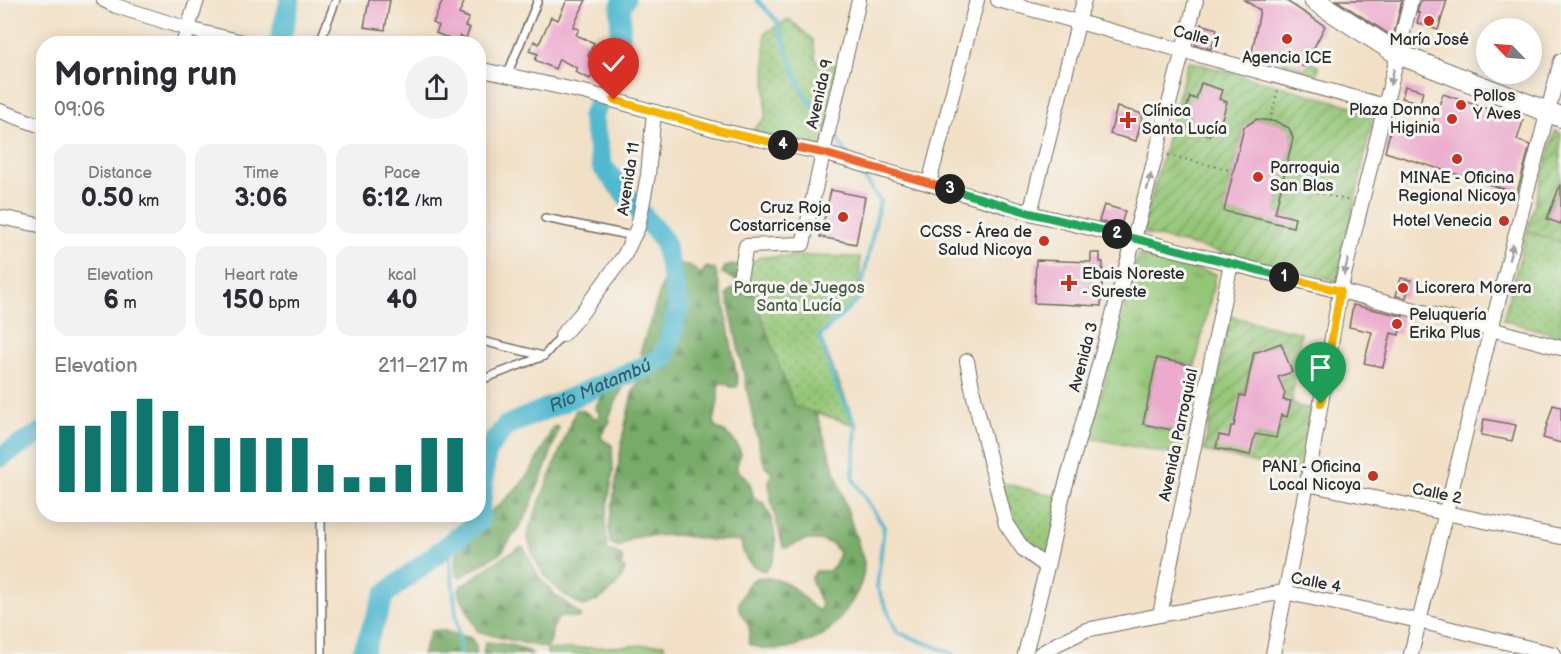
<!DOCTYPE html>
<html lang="en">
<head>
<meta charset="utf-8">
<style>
  body { margin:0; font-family:"Balsamiq Sans",sans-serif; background:#f2f2f3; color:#2b2b33; height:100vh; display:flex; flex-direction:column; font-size:22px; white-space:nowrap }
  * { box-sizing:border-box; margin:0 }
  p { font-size:20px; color:#7c7c81 }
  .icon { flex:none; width:33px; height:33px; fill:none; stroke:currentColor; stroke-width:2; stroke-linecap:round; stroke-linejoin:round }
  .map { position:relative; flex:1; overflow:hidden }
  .sheet { position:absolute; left:36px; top:36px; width:450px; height:486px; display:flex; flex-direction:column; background:#fff; border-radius:24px; box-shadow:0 3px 15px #0003 }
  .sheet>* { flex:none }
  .needle { width:39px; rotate:295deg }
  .buttons { position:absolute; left:1476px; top:18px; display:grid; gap:12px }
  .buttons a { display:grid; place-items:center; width:66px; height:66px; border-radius:50%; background:#fff; box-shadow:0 3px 15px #0003; font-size:30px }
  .pin { position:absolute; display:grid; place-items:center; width:51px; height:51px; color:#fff; margin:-62px -26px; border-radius:50% 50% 50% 0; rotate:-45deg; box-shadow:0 0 6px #0007 }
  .pin .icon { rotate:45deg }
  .km { position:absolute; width:30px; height:30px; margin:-15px; border-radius:50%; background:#222; color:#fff; font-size:16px; line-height:30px; text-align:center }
  .round { display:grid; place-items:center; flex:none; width:63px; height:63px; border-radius:32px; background:#f2f2f3 }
  .summary { display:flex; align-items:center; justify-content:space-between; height:102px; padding:0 18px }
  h1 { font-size:33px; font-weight:800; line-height:45px }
  .figures { display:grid; grid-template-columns:repeat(3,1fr); gap:9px; height:102px; padding:6px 18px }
  .figures div { display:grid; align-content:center; border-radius:15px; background:#f2f2f3; text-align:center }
  .figures b { font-size:26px; font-weight:800 }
  .figures small { font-size:16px; font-weight:400 }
  .figures p { font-size:16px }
  .chart { height:168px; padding:12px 18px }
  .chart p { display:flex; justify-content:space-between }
  .chart svg { width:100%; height:108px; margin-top:6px; stroke:#0f766e; stroke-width:6 }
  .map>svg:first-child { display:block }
  .grass { fill:url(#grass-tufts); stroke:#607851; stroke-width:1.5 }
  .forest { fill:url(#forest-firs); stroke:#516b4a; stroke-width:1.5 }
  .park { fill:url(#park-dots); stroke:#607851; stroke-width:1.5 }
  .garden { fill:url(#garden-furrows); stroke:#607851; stroke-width:1.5; fill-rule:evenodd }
  .pitch { fill:#94c677; stroke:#607851; stroke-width:1.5 }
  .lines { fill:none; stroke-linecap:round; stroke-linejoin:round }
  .stream { stroke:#51b9cf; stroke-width:4 }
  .river { stroke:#51b9cf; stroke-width:21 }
  .building { fill:#ecaacd }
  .lane-casing { stroke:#716a61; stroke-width:10 }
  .street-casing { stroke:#716a61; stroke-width:16 }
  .secondary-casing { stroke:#716a61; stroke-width:22 }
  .path { stroke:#716a61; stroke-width:2; stroke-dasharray:1.5 4.5; stroke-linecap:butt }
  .lane { stroke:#fff; stroke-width:7 }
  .street { stroke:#fff; stroke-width:14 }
  .secondary { stroke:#fff; stroke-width:20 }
  .oneway { fill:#a0a0a0 }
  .split-1-casing { stroke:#fff; stroke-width:12 }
  .split-2-casing { stroke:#fff; stroke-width:12 }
  .split-3-casing { stroke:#fff; stroke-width:12 }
  .split-4-casing { stroke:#fff; stroke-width:12 }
  .split-5-casing { stroke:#fff; stroke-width:12 }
  .split-1 { stroke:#f5b400; stroke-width:8 }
  .split-2 { stroke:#22a559; stroke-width:8 }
  .split-3 { stroke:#22a559; stroke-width:8 }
  .split-4 { stroke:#f0652b; stroke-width:8 }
  .split-5 { stroke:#f5b400; stroke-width:8 }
  .poi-dot { fill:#c8321e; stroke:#f6f6f2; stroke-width:2 }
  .labels { text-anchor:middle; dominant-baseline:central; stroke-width:6; stroke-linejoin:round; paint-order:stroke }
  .street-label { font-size:16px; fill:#2b2b2b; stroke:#f6f6f2 }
  .poi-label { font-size:16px; fill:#2b2b2b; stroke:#f6f6f2; text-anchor:start }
  .park-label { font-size:16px; fill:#4a5a42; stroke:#f6f6f2 }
  .water-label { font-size:18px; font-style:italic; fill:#385d64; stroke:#f6f6f2 }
</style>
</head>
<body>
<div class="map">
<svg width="1561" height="654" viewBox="0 0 1561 654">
  <defs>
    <pattern id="grass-tufts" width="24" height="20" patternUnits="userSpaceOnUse" patternTransform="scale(1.5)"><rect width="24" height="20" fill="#94c677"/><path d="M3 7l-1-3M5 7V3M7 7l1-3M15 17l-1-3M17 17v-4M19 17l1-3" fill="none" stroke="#79a162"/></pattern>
    <pattern id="forest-firs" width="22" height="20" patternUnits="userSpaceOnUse" patternTransform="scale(1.5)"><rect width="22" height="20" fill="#77ab68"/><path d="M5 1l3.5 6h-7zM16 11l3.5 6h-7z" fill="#628b56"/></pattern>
    <pattern id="park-dots" width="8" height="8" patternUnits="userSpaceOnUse" patternTransform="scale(1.5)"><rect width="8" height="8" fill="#94c677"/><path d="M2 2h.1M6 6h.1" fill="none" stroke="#79a162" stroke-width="1.8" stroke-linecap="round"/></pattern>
    <pattern id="garden-furrows" width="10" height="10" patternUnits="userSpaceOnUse" patternTransform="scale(1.5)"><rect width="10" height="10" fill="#94c677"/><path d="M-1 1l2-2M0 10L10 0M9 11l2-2" fill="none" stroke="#79a162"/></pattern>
  </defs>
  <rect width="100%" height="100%" fill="#f6f6f2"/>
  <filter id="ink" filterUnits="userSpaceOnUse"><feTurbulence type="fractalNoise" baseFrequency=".0167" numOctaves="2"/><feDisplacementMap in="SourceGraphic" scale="12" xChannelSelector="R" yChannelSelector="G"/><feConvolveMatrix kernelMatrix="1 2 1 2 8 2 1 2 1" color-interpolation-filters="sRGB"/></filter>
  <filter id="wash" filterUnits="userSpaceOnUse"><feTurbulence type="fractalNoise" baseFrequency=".008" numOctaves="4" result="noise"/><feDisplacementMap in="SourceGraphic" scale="24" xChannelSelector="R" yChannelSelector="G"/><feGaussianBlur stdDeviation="1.35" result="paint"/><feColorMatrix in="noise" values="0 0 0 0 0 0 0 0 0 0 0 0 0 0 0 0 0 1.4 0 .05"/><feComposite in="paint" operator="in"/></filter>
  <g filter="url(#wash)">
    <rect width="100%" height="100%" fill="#f2e0c6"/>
    <path class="grass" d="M1138 255 1216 274 1195 366 1157 358 1143 424 1181 432 1182 456 1090 438Z"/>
    <g class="forest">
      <path d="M675 265H689L699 273H702L706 267 715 269 723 298 738 384 737 387H731L722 382 718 386V401L714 422 715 427C728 433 737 441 741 454 730 477 744 469 750 484 754 495 750 499 764 503 774 520 783 557 765 571 748 566 743 558 741 541L712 540 676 535 645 536 633 538 620 546H616L610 543 609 527 623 435 632 394 644 370 646 357 640 353 666 273 669 267Z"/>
      <path d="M735 265H753L792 337 864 562C864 567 864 572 863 576 859 595 837 626 821 636 813 641 803 643 795 646 779 650 765 651 749 644 747 638 751 633 749 626 746 619 738 613 739 605 739 601 742 596 744 592 751 576 758 576 774 579 778 580 783 581 787 584 800 590 807 605 819 611L822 606 811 579 816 571H829L835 565 839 553 833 544 819 540H805L786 548 783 547 771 500 769 482 772 473 771 471 766 467 761 455 727 295 729 291 738 285 737 281 722 273 725 267Z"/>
      <path d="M621 384 624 385 609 417 610 421 601 436 603 440 612 445 613 472 605 522 607 550 619 554 623 559 621 566 625 569C620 588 601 601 583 606 554 591 533 567 527 534L576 410C586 408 589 417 597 419L599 415V411L595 410C597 398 611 390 621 384Z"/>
      <path d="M556 426 559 428 549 458 527 515 502 552 461 577 457 575C445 539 501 508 521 484 534 468 544 446 553 427Z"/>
      <path d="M521 547 524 548 539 577 553 593 581 615 579 618C572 619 567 614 559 617L552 630 551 641 547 648 501 638 478 631 472 621 459 593 460 587 505 556Z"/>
      <path d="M440 630 471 638 476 646V654H422L431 631Z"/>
      <path d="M485 642C499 643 521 645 532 654H483Z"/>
    </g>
    <g class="park">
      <path d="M789 19 813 40 816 61 843 67 823 149 751 131 766 117 765 33Z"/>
      <path d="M1284 59 1305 70 1311 62 1319 67 1314 81 1280 71Z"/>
      <path d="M1527 231 1561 242V336L1503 320Z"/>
      <path d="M807 256 860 257 859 299 820 336 856 425 794 406 744 269 760 257Z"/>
      <path d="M995 481 1062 498 1047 567 1023 549Z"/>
    </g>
    <g class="garden">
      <path d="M1188 61 1374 112 1338 281 1142 233ZM1257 119 1277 122 1289 128 1293 138 1275 213 1295 218 1293 227 1224 211 1244 127Z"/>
      <path d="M1555 131 1561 133 1560 163 1561 164V181L1547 219 1561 224V242L1527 231Z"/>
      <path d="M1229 316 1301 333 1292 397 1293 403 1300 407 1317 409 1304 474 1204 451ZM1281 343 1292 371 1278 377 1284 393 1283 400 1291 402 1287 416 1281 415 1275 438 1248 433 1252 446 1250 454 1229 437 1234 426 1241 395 1245 396 1253 352 1269 355 1267 348Z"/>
    </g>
    <path class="pitch" d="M664 644V654H547V650Z"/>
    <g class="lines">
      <g class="stream">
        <path d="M757 0 777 21 800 87 826 124"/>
        <path d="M832 132 848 155"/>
        <path d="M856 166 880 201 859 299 820 336 834 381 856 425 853 479 884 527 877 587 897 632 954 654"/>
        <path d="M448 545 461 654"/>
      </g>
      <g class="river">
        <path d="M279 44 290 0"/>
        <path d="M0 457 44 431"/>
        <path id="s1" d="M362 654 385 594 479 521 486 451 506 426 664 358 679 307 664 241 602 166 592 116 619 66 621 5 625 0"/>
      </g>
    </g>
    <g id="blocks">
      <g class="building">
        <path d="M369 0H390L385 30 364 27Z"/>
        <path d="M443 0H465L459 14 469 18 465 26 470 28 466 38 460 36 457 42 436 33 439 26 433 23Z"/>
        <path d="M567 0H586L573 27 579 29 576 35 594 43 588 56 598 61 590 79 575 72 577 68 559 59 555 69 535 60 538 54 529 51 534 41 539 44 551 17 558 20Z"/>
        <path d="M1244 0H1285L1325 26 1304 67 1279 52 1272 63 1252 52 1260 10Z"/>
        <path d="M1336 0H1402L1394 34 1390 35Z"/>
        <path d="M1421 0H1447L1438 30 1417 23 1420 13 1417 12Z"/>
        <path d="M1201 24 1217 29 1211 49 1195 45Z"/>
        <path d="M1201 83 1222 90 1219 99 1227 102 1219 128 1212 126 1209 136 1188 129 1192 115 1185 113 1190 97 1196 99Z"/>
        <path d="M1405 86 1423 91 1420 103 1402 98Z"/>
        <path d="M1443 94 1523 121 1517 140 1530 145 1517 193 1385 152 1392 123 1429 134Z"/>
        <path d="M1117 107 1143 114 1136 141 1110 134Z"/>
        <path d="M1257 119 1277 122 1289 128 1293 138 1275 213 1295 218 1293 227 1224 211 1244 127Z"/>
        <path d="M1560 185H1561V224L1547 219Z"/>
        <path d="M831 190 865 197 856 244 820 237Z"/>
        <path d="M1104 205 1125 211 1121 225 1118 226 1099 221Z"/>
        <path d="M1091 253H1100V262H1103L1101 306 1034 303 1036 260 1091 262Z"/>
        <path d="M1401 278 1411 280 1406 298 1396 296Z"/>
        <path d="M1353 305 1403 316 1399 335 1391 333 1383 367 1364 363 1372 332 1349 327Z"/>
        <path d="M1281 343 1292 372 1278 377 1285 393 1283 400 1291 401 1287 417 1281 415 1276 438 1255 434 1250 455 1216 448 1219 435 1229 437 1231 426H1234L1240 395 1245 396 1254 352H1257Z"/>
        <path d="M1157 358 1195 366 1181 432 1143 424Z"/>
        <path d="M1553 405 1561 407V443L1543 438Z"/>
        <path d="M1484 419 1516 425 1512 441 1481 435Z"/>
      </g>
    </g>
  </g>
  <g filter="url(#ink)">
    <use href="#blocks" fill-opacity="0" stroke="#716a61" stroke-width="1.5"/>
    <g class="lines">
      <g class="lane-casing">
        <g id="lane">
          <path d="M319 44 336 0"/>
          <path d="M507 75 538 0"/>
          <path d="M545 218 633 236"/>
          <path d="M478 340 543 356"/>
          <path d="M478 381 544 356 562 335"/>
          <path d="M321 514 322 654"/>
        </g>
      </g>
      <g class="street-casing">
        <g id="street">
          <path d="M104 0 116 6 188 29 251 44"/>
          <path d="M998 0 1385 106"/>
          <path d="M183 44 197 0"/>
          <path d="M478 69 588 93 718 130 823 153 1030 213 1491 329 1561 348"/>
          <path d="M0 111 44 127"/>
          <path d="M929 183 977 0"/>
          <path d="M1030 213 1084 0"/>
          <path d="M0 217 44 226"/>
          <path d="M739 283 746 246 803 244 823 153 859 0"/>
          <path d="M562 335 580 315 624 256 638 227 648 175 654 112"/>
          <path d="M967 361 974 397 1006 524 1023 549 1047 567"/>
          <path d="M1307 484 1561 537"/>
          <path d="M1160 615 1231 263"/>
          <path d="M1025 654 1047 567 1062 498 1134 239 1196 0"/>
          <path d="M1040 654 1057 644 1086 630 1160 615 1284 592 1419 621 1554 654"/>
          <path d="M1273 654 1307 484 1340 291 1411 0"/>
          <path d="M1411 654 1491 329 1561 61"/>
        </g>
      </g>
      <g class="secondary-casing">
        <path id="secondary" d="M1314 0 1398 54 1561 117"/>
      </g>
      <g class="path">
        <path d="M1270 121 1278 89"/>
        <path d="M1168 155 1233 171"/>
        <path d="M1282 183 1350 201"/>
      </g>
      <use href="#lane" class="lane"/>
      <use href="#street" class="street"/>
      <use href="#secondary" class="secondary"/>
    </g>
    <defs><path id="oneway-solid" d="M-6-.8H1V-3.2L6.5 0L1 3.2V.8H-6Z" transform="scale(1.5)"/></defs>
    <g class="oneway">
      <use href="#oneway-solid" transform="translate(1392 77) rotate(104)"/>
      <use href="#oneway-solid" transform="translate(1149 182) rotate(-75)"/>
      <use href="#oneway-solid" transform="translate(1511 252) rotate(-75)"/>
      <use href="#oneway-solid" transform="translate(1346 267) rotate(103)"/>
    </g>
  </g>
  <g class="lines" filter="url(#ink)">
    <g class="split-1-casing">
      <path id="split-1" d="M1284 277 1340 291 1321 404"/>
    </g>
    <g class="split-2-casing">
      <path id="split-2" d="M1117 234 1284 277"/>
    </g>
    <g class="split-3-casing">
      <path id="split-3" d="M950 189 1030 213 1117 234"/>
    </g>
    <g class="split-4-casing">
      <path id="split-4" d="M783 145 823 153 950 189"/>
    </g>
    <g class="split-5-casing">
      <path id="split-5" d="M614 100 718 130 783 145"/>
    </g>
    <use href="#split-1" class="split-1"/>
    <use href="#split-2" class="split-2"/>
    <use href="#split-3" class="split-3"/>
    <use href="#split-4" class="split-4"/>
    <use href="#split-5" class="split-5"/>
  </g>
  <g class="poi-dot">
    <circle cx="1429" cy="21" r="6"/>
    <circle cx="1287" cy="39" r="6"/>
    <circle cx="1461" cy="105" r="6"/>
    <circle cx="1452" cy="119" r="6"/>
    <path d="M1125 111h6v6h6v6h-6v6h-6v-6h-6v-6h6z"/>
    <circle cx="1457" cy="159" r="6"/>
    <circle cx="1258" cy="177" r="6"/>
    <circle cx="843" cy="217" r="6"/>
    <circle cx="1504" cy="221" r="6"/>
    <circle cx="1044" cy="241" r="6"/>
    <path d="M1066 274h6v6h6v6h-6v6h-6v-6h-6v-6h6z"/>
    <circle cx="1403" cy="288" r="6"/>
    <circle cx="1397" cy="324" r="6"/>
    <circle cx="1373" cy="476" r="6"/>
  </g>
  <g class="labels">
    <g class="street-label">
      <text transform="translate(1196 37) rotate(15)">Calle 1</text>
      <text transform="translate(820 94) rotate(-77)">Avenida 9</text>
      <text transform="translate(629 179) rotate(-81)">Avenida 11</text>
      <text transform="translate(1084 357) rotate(-75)">Avenida 3</text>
      <text transform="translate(1179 435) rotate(-78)">Avenida Parroquial</text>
      <text transform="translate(1437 494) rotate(12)">Calle 2</text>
      <text transform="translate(1316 583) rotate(11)">Calle 4</text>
    </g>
    <g class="poi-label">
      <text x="1429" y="40" text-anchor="middle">María José</text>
      <text x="1287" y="58" text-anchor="middle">Agencia ICE</text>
      <text x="1473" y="96">Pollos<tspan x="1473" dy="18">Y Aves</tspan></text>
      <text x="1440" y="110" text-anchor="end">Plaza Donna<tspan x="1440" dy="18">Higinia</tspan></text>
      <text x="1142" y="111">Clínica<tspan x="1142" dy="18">Santa Lucía</tspan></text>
      <text x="1270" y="168">Parroquia<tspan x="1270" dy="18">San Blas</tspan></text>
      <text x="1457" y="178" text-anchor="middle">MINAE - Oficina<tspan x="1457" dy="18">Regional Nicoya</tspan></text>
      <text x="831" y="208" text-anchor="end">Cruz Roja<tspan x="831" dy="18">Costarricense</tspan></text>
      <text x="1492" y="221" text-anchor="end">Hotel Venecia</text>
      <text x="1032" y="232" text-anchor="end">CCSS - Área de<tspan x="1032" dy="18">Salud Nicoya</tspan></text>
      <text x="1082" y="274">Ebais Noreste<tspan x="1082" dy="18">- Sureste</tspan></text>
      <text x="1415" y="288">Licorera Morera</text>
      <text x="1409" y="315">Peluquería<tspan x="1409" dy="18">Erika Plus</tspan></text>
      <text x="1361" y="467" text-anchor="end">PANI - Oficina<tspan x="1361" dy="18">Local Nicoya</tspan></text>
    </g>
    <g class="park-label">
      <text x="799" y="288">Parque de Juegos<tspan x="799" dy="18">Santa Lucía</tspan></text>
    </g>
    <g class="water-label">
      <text stroke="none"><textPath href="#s1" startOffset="388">Río Matambú</textPath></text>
    </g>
  </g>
</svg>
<div class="buttons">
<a><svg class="needle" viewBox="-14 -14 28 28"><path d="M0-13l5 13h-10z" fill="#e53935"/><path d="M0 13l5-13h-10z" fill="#7c7c81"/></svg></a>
</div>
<div class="pin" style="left:1321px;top:404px;background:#1e9e55"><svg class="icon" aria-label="arrive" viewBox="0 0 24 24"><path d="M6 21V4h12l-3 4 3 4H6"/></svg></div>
<div class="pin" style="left:614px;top:100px;background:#d93025"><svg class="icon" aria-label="check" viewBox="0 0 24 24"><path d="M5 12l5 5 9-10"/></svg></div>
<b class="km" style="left:1284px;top:277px">1</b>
<b class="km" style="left:1117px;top:234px">2</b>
<b class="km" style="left:950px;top:189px">3</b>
<b class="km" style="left:783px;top:145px">4</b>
<section class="sheet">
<div class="summary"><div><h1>Morning run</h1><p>09:06</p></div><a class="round"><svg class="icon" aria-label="share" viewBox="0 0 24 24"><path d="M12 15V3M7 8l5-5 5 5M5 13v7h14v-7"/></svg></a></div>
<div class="figures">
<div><p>Distance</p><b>0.50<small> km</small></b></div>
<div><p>Time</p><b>3:06</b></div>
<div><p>Pace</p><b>6:12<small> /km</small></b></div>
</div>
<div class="figures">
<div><p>Elevation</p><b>6<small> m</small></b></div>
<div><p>Heart rate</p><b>150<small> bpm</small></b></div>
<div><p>kcal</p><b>40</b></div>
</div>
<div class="chart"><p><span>Elevation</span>211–217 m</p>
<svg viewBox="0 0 160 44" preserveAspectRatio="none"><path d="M5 44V17M15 44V17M25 44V11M35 44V6M45 44V11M55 44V17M65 44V22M75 44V22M85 44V22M95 44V22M105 44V33M115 44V38M125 44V38M135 44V33M145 44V22M155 44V22"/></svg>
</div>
</section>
</div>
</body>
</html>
